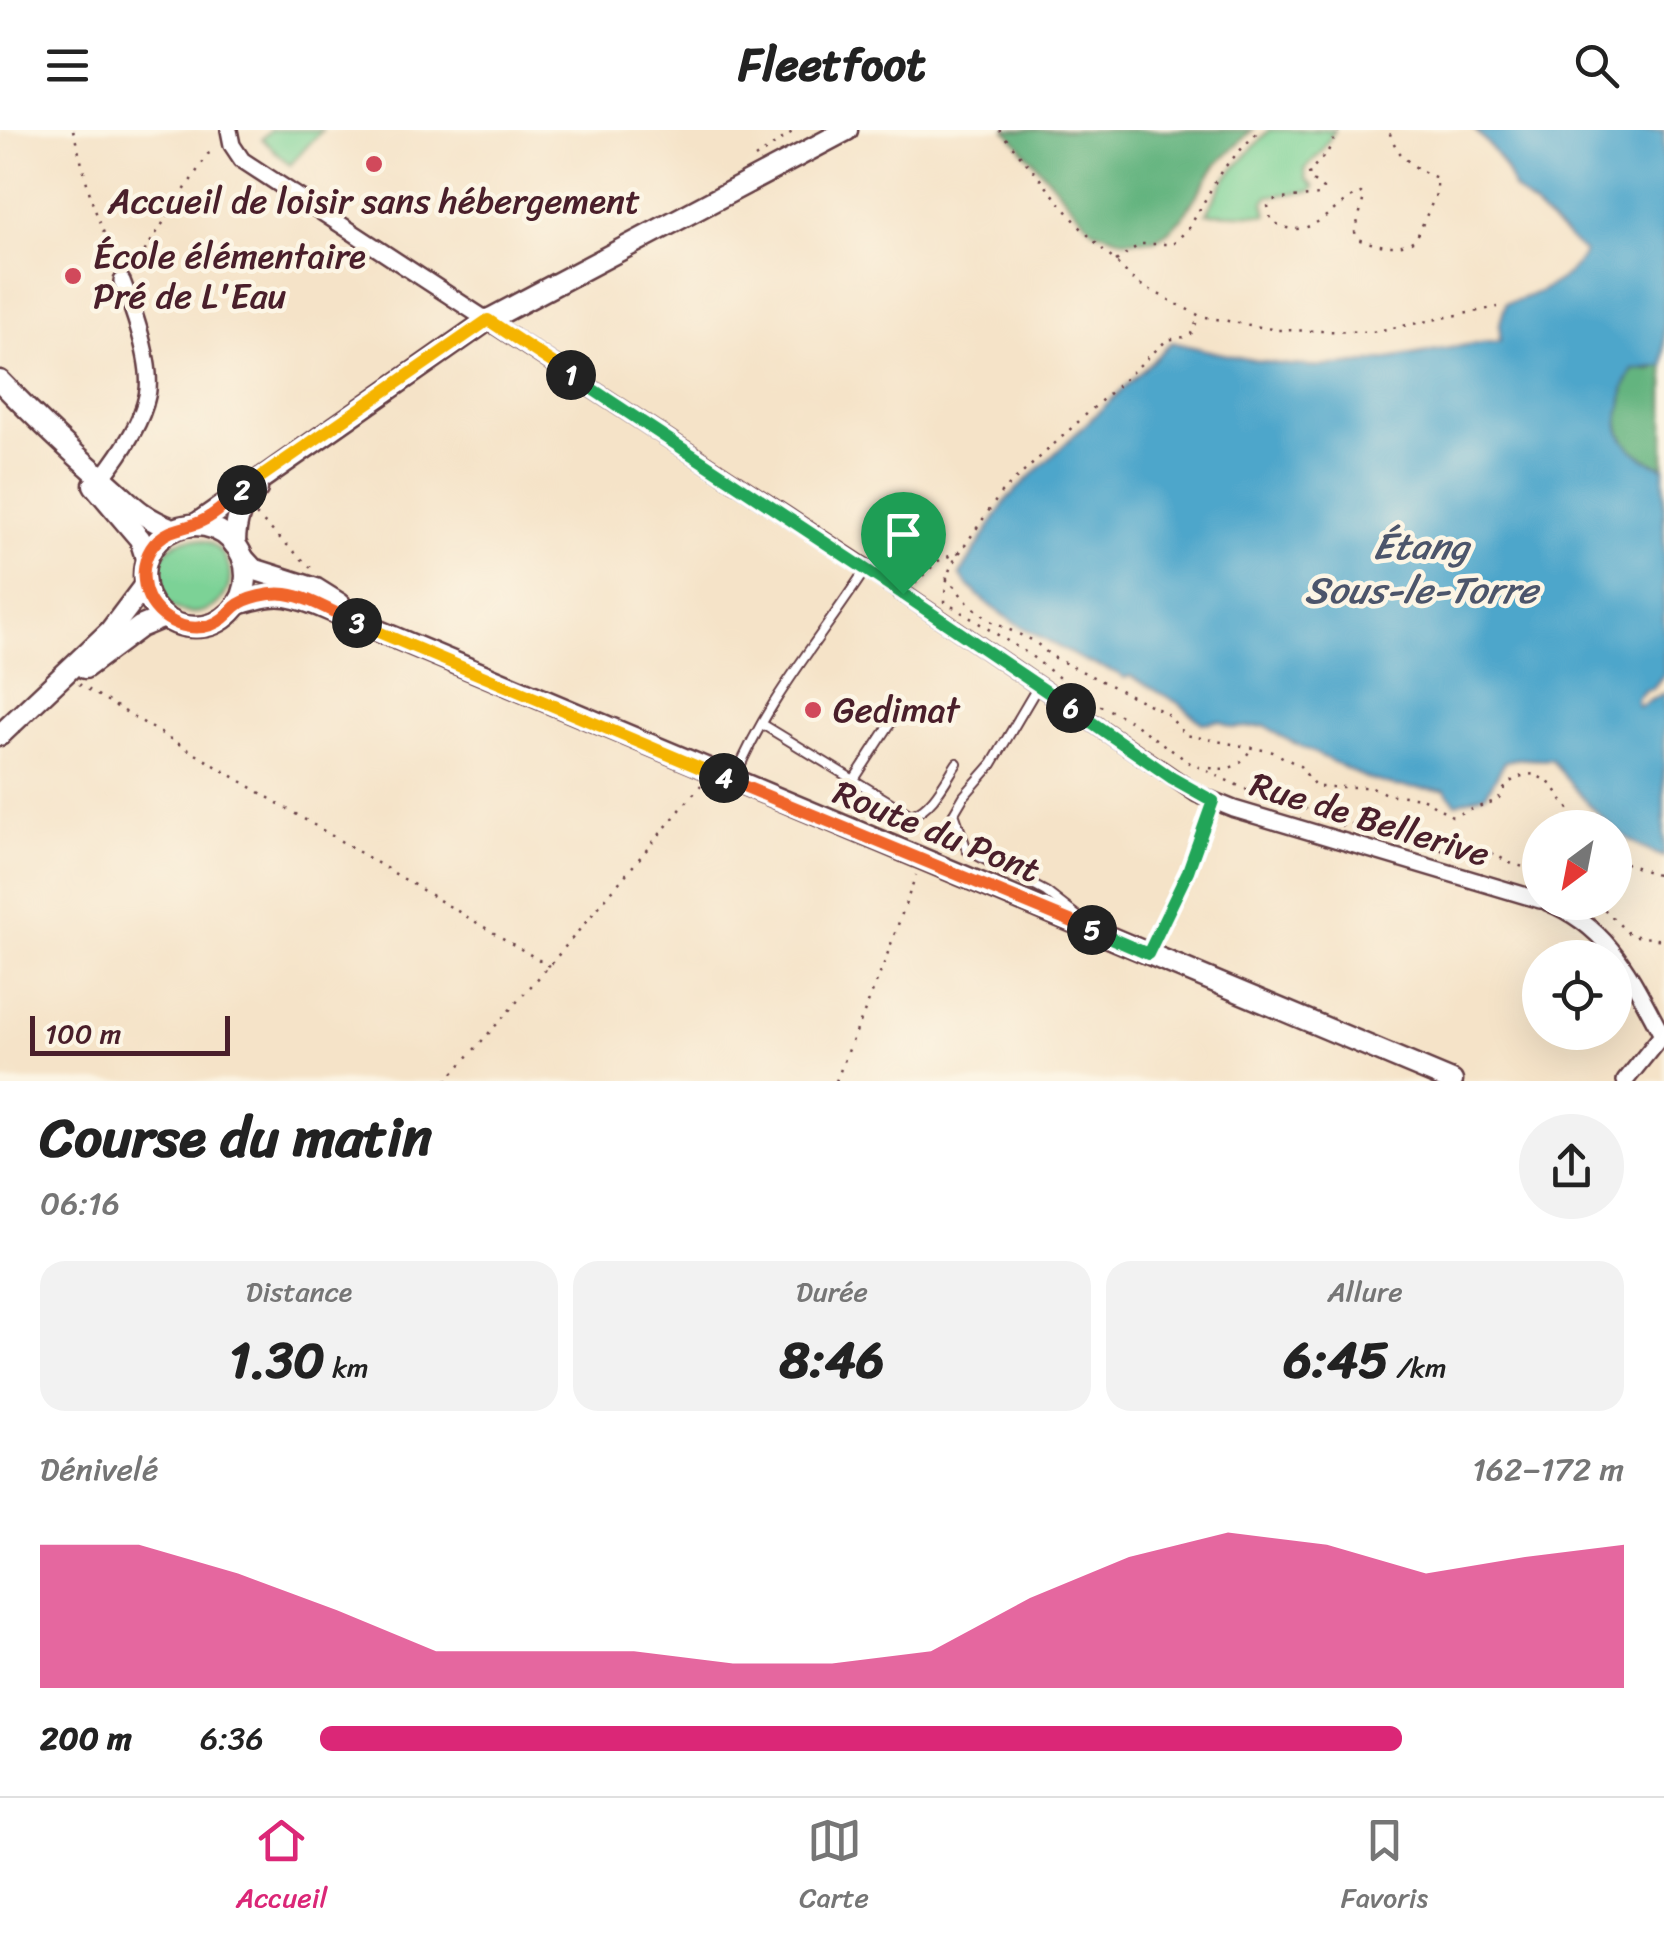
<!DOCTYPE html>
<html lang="fr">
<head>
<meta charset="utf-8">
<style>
  body { margin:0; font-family:Sriracha,sans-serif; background:#f2f2f2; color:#222; height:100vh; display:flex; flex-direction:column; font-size:38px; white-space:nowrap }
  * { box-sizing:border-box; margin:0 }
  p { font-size:32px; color:#767676 }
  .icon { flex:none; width:55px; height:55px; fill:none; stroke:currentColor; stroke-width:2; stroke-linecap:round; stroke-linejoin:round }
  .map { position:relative; height:951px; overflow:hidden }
  .side { display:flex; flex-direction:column; background:#fff; flex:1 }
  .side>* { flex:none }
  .needle { width:65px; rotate:212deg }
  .controls { position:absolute; left:1522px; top:680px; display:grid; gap:20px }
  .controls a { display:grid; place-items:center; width:110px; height:110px; border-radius:50%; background:#fff; box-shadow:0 10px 40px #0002; font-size:50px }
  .scale { position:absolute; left:30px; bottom:25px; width:200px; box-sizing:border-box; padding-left:10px; border:5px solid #4a1f2b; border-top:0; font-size:28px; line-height:35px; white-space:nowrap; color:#4a1f2b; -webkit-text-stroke:8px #fcf5e5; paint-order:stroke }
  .pin { position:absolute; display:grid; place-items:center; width:85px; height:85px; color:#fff; margin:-102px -42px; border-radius:50% 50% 50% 0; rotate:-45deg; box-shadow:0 0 10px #0007 }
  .pin .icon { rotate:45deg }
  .km { position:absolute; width:50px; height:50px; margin:-25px; border-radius:50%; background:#222; color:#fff; font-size:28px; line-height:50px; text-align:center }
  .round { display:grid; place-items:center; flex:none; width:105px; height:105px; border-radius:52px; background:#f2f2f2 }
  .overview { display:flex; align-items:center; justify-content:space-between; height:170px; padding:0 40px }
  h1 { font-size:55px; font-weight:700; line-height:75px }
  .figures { display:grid; grid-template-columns:repeat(3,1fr); gap:15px; height:170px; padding:10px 40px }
  .figures div { display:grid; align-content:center; border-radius:25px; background:#f2f2f2; text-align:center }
  .figures b { font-size:50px; font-weight:700 }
  .figures small { font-size:28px; font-weight:400 }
  .figures p { font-size:28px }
  .chart { height:280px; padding:20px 40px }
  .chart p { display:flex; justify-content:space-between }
  .chart svg { width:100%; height:180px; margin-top:10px; fill:#db2777; opacity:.7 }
  ul { padding:0 40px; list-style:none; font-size:32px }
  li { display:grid; grid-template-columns:160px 120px 1fr; align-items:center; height:75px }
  li i { height:25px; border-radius:12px; background:#db2777 }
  header { display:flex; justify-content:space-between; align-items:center; height:130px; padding:0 40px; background:#fff; font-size:45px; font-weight:700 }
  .menu { display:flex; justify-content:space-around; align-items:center; height:140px; border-top:2px solid #e0e0e0; background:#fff; font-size:28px; color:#767676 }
  .menu a { display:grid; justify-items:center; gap:5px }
  .menu .active { color:#db2777 }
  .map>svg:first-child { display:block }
  .green { fill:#7bd296; stroke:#627860; stroke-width:2.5 }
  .forest { fill:#64b47f; stroke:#576a55; stroke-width:2.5 }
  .water { fill:#4ea6cb; stroke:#4c627b; stroke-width:2.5 }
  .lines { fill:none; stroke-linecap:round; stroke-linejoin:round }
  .lane-casing { stroke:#643c43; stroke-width:12 }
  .street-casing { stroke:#643c43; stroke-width:20 }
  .secondary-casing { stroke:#643c43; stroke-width:25 }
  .path { stroke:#643c43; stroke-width:2.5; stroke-dasharray:2.5 8; stroke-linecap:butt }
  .lane { stroke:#fff; stroke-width:8 }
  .street { stroke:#fff; stroke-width:15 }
  .secondary { stroke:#fff; stroke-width:20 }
  .split-1-casing { stroke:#fff; stroke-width:20 }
  .split-2-casing { stroke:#fff; stroke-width:20 }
  .split-3-casing { stroke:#fff; stroke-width:20 }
  .split-4-casing { stroke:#fff; stroke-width:20 }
  .split-5-casing { stroke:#fff; stroke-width:20 }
  .split-6-casing { stroke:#fff; stroke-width:20 }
  .split-7-casing { stroke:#fff; stroke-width:20 }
  .split-1 { stroke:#22a559; stroke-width:12 }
  .split-2 { stroke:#f5b400; stroke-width:12 }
  .split-3 { stroke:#f0652b; stroke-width:12 }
  .split-4 { stroke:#f5b400; stroke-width:12 }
  .split-5 { stroke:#f0652b; stroke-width:12 }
  .split-6 { stroke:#22a559; stroke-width:12 }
  .split-7 { stroke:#22a559; stroke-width:12 }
  .poi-dot { fill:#d1495b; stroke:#fcf5e5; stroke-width:4 }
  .labels { text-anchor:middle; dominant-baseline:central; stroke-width:9; stroke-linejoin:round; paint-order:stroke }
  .poi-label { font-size:35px; fill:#4a1f2b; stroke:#fcf5e5; text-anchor:start }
  .street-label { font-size:35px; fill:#4a1f2b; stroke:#fcf5e5 }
  .water-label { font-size:38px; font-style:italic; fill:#4c556b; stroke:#fcf5e5 }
</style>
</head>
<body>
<header><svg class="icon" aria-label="menu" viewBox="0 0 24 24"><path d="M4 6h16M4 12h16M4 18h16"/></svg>Fleetfoot<svg class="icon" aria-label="search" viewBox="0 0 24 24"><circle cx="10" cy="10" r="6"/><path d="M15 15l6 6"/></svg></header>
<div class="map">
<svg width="1664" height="951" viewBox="0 0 1664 951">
  <rect width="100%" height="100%" fill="#fcf5e5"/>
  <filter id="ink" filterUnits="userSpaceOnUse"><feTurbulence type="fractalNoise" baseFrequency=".01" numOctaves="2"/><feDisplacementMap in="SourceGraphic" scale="20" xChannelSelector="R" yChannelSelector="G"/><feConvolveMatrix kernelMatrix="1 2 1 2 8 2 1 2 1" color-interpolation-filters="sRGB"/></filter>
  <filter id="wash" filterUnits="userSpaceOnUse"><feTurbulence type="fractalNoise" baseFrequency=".0048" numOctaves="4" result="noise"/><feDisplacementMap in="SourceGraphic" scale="40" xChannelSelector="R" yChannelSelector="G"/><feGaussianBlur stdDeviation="2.25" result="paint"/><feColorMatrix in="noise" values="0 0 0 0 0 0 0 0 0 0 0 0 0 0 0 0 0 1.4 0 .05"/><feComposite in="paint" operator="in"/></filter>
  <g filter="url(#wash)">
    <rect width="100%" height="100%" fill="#f5e3c8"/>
    <g class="green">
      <path d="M270 0H322L290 35 262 9Z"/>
      <path d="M1269 0H1335L1321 22 1305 39 1306 49 1314 57 1312 61 1269 66 1264 72 1267 85 1207 83 1225 49Z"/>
      <circle cx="193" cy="446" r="37"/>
    </g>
    <g class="forest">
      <path d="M1006 0H1252L1216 35 1182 88 1167 102 1154 110H1124L1093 100Z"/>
      <path d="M1660 235 1664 236V338C1641 328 1616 314 1619 286 1619 280 1623 275 1623 270 1624 257 1626 251 1633 239L1651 240Z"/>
    </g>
    <path class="water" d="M1475 0H1664V236L1633 240C1626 251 1624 257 1623 270 1622 282 1620 274 1619 286 1615 314 1642 328 1664 338V544L1652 559 1645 560 1637 569 1638 577 1664 563V727C1621 714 1578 665 1551 629 1536 632 1519 625 1505 632L1486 664 1456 673 1445 660 1395 656 1366 648 1280 606 1266 596 1233 598 1219 591 1202 593 1180 574 1130 546 1125 548C1111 538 1090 535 1075 526 1037 505 986 482 960 445L1007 369 1172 212C1230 226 1287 241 1347 235 1399 230 1449 215 1500 211V193L1506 173C1533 167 1574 149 1584 122L1513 58C1508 36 1491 16 1475 0Z"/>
  </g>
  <g filter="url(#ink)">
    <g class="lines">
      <g class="lane-casing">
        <g id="lane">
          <path d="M1038 556 992 634 964 666 954 683 967 720 1046 762 1077 786"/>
          <path d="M762 594 911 685C932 679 945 651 957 633"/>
          <path d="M735 648C766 571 821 508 865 440"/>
          <path d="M853 651 892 591"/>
        </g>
      </g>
      <g class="street-casing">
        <g id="street">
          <path d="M229 0 232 15 242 30 866 438 1197 664 1234 679 1540 770"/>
          <path d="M102 348C120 325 141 295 147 266 154 236 133 179 122 151"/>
          <path d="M1547 772C1611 798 1631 848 1662 905L1625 951"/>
        </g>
      </g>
      <g class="secondary-casing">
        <g id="secondary">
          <path d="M0 251C34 286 67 318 103 349 129 371 139 387 173 399"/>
          <path d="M94 355 140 409 146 428"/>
          <circle cx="195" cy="446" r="51"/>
          <path d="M195 395 488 190 847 0"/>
          <path d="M235 415C235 390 240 377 257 359"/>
          <path d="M243 428 253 439 316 459 340 474"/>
          <path d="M238 474C273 463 283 462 317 475L1452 951"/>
          <path d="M85 538 140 497 164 487"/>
          <path d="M0 605 110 501 144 456"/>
        </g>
      </g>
      <g class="path">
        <path d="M73 0 92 72 118 140"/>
        <path d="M999 0 1081 98 1137 153 1200 186 1277 200 1372 202 1498 177"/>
        <path d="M1339 0 1327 23 1309 42 1310 49 1323 59 1319 65 1273 70 1268 76 1271 90C1309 118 1332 73 1361 63L1364 67 1355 102 1357 109C1375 115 1399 121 1416 109L1437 62V48C1413 38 1396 26 1389 0"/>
        <path d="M755 28 795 0"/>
        <path d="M1116 131 1140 114H1173L1189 98 1222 40 1259 0"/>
        <path d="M133 139 208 24 216 20"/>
        <path d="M256 385 311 438"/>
        <path d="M961 421C947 438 946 450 945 472L1030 525 1086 569 1124 587 1190 633 1277 674 1301 676 1320 690"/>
        <path d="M946 447 968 473 992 492 1034 511 1051 526 1166 583 1186 605 1273 622 1300 636 1316 657H1372L1386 664 1422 668 1452 686 1498 670C1506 652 1516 645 1535 644L1552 655 1582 698"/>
        <path d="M915 453 938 431 961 421 1001 363 1167 210 1190 206 1199 187"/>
        <path d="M79 554 549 836"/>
        <path d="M1210 638C1231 641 1241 636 1252 617"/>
        <path d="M1341 696 1351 693 1361 700 1387 704 1458 725 1476 719 1494 724 1512 734 1540 741"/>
        <path d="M1615 729 1664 748"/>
        <path d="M1597 772 1630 805 1664 810"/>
        <path d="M1154 809 1188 741 1209 684"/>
        <path d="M446 951 549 836 701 655"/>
        <path d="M836 951 882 839 916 745"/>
      </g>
      <use href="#lane" class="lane"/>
      <use href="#street" class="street"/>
      <use href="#secondary" class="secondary"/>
    </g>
  </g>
  <g class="lines" filter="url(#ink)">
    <g class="split-1-casing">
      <path id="split-1" d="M571 245 903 464"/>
    </g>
    <g class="split-2-casing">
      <path id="split-2" d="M242 360 488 190 571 245"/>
    </g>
    <g class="split-3-casing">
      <path id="split-3" d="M242 360C229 371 216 385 200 392 185 399 171 398 158 410 147 420 142 436 144 451 147 483 181 505 211 495 222 491 228 484 235 477 246 467 272 462 286 464 310 467 335 484 357 493"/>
    </g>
    <g class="split-4-casing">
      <path id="split-4" d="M357 493 724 648"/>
    </g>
    <g class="split-5-casing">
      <path id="split-5" d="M724 648 1092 800"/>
    </g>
    <g class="split-6-casing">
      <path id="split-6" d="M1071 578 1172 648 1213 671 1188 741 1148 824 1092 800"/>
    </g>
    <g class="split-7-casing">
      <path id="split-7" d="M903 464 1071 578"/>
    </g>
    <use href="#split-1" class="split-1"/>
    <use href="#split-2" class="split-2"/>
    <use href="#split-3" class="split-3"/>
    <use href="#split-4" class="split-4"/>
    <use href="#split-5" class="split-5"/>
    <use href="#split-6" class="split-6"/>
    <use href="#split-7" class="split-7"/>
  </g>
  <g class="poi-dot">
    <circle cx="374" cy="34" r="10"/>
    <circle cx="73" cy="146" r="10"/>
    <circle cx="813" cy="580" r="10"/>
  </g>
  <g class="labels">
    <g class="poi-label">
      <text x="374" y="71" text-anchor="middle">Accueil de loisir sans hébergement</text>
      <text x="93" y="126">École élémentaire<tspan x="93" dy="40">Pré de L'Eau</tspan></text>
      <text x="833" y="580">Gedimat</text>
    </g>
    <g class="street-label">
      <text transform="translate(1370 689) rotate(17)">Rue de Bellerive</text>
      <text transform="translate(937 701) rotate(22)">Route du Pont</text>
    </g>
    <g class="water-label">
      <text x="1421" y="416">Étang<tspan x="1421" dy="44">Sous-le-Torre</tspan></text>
    </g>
  </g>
</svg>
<div class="controls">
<a><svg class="needle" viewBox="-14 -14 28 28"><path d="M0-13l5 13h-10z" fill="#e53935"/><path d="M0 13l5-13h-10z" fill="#767676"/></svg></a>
<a><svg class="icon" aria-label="locate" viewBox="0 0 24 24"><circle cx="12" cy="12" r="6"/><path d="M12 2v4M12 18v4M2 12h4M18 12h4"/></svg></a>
</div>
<div class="scale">100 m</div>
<div class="pin" style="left:903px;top:464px;background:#1e9e55"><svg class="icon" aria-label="arrive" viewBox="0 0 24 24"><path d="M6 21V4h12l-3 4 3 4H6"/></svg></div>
<b class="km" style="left:571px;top:245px">1</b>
<b class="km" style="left:242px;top:360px">2</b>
<b class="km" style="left:357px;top:493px">3</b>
<b class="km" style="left:724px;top:648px">4</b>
<b class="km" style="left:1092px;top:800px">5</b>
<b class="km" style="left:1071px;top:578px">6</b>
</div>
<section class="side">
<div class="overview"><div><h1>Course du matin</h1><p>06:16</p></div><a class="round"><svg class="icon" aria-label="share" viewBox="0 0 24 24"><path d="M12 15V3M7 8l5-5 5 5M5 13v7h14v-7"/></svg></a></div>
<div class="figures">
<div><p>Distance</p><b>1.30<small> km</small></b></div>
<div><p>Durée</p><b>8:46</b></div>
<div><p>Allure</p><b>6:45<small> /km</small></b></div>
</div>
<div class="chart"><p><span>Dénivelé</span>162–172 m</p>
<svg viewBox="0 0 160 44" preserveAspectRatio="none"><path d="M0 44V9L10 9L20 16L30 25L40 35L50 35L60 35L70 38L80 38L90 35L100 22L110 12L120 6L130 9L140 16L150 12L160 9V44z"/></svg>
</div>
<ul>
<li><b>200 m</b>6:36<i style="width:83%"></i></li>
</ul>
</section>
<nav class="menu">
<a class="active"><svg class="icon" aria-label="home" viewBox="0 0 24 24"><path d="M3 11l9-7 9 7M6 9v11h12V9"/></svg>Accueil</a>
<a><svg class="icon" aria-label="map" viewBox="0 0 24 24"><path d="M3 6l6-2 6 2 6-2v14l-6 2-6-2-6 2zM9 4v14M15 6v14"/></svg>Carte</a>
<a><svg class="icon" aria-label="saved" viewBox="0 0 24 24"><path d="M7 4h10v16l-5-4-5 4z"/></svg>Favoris</a>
</nav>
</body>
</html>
